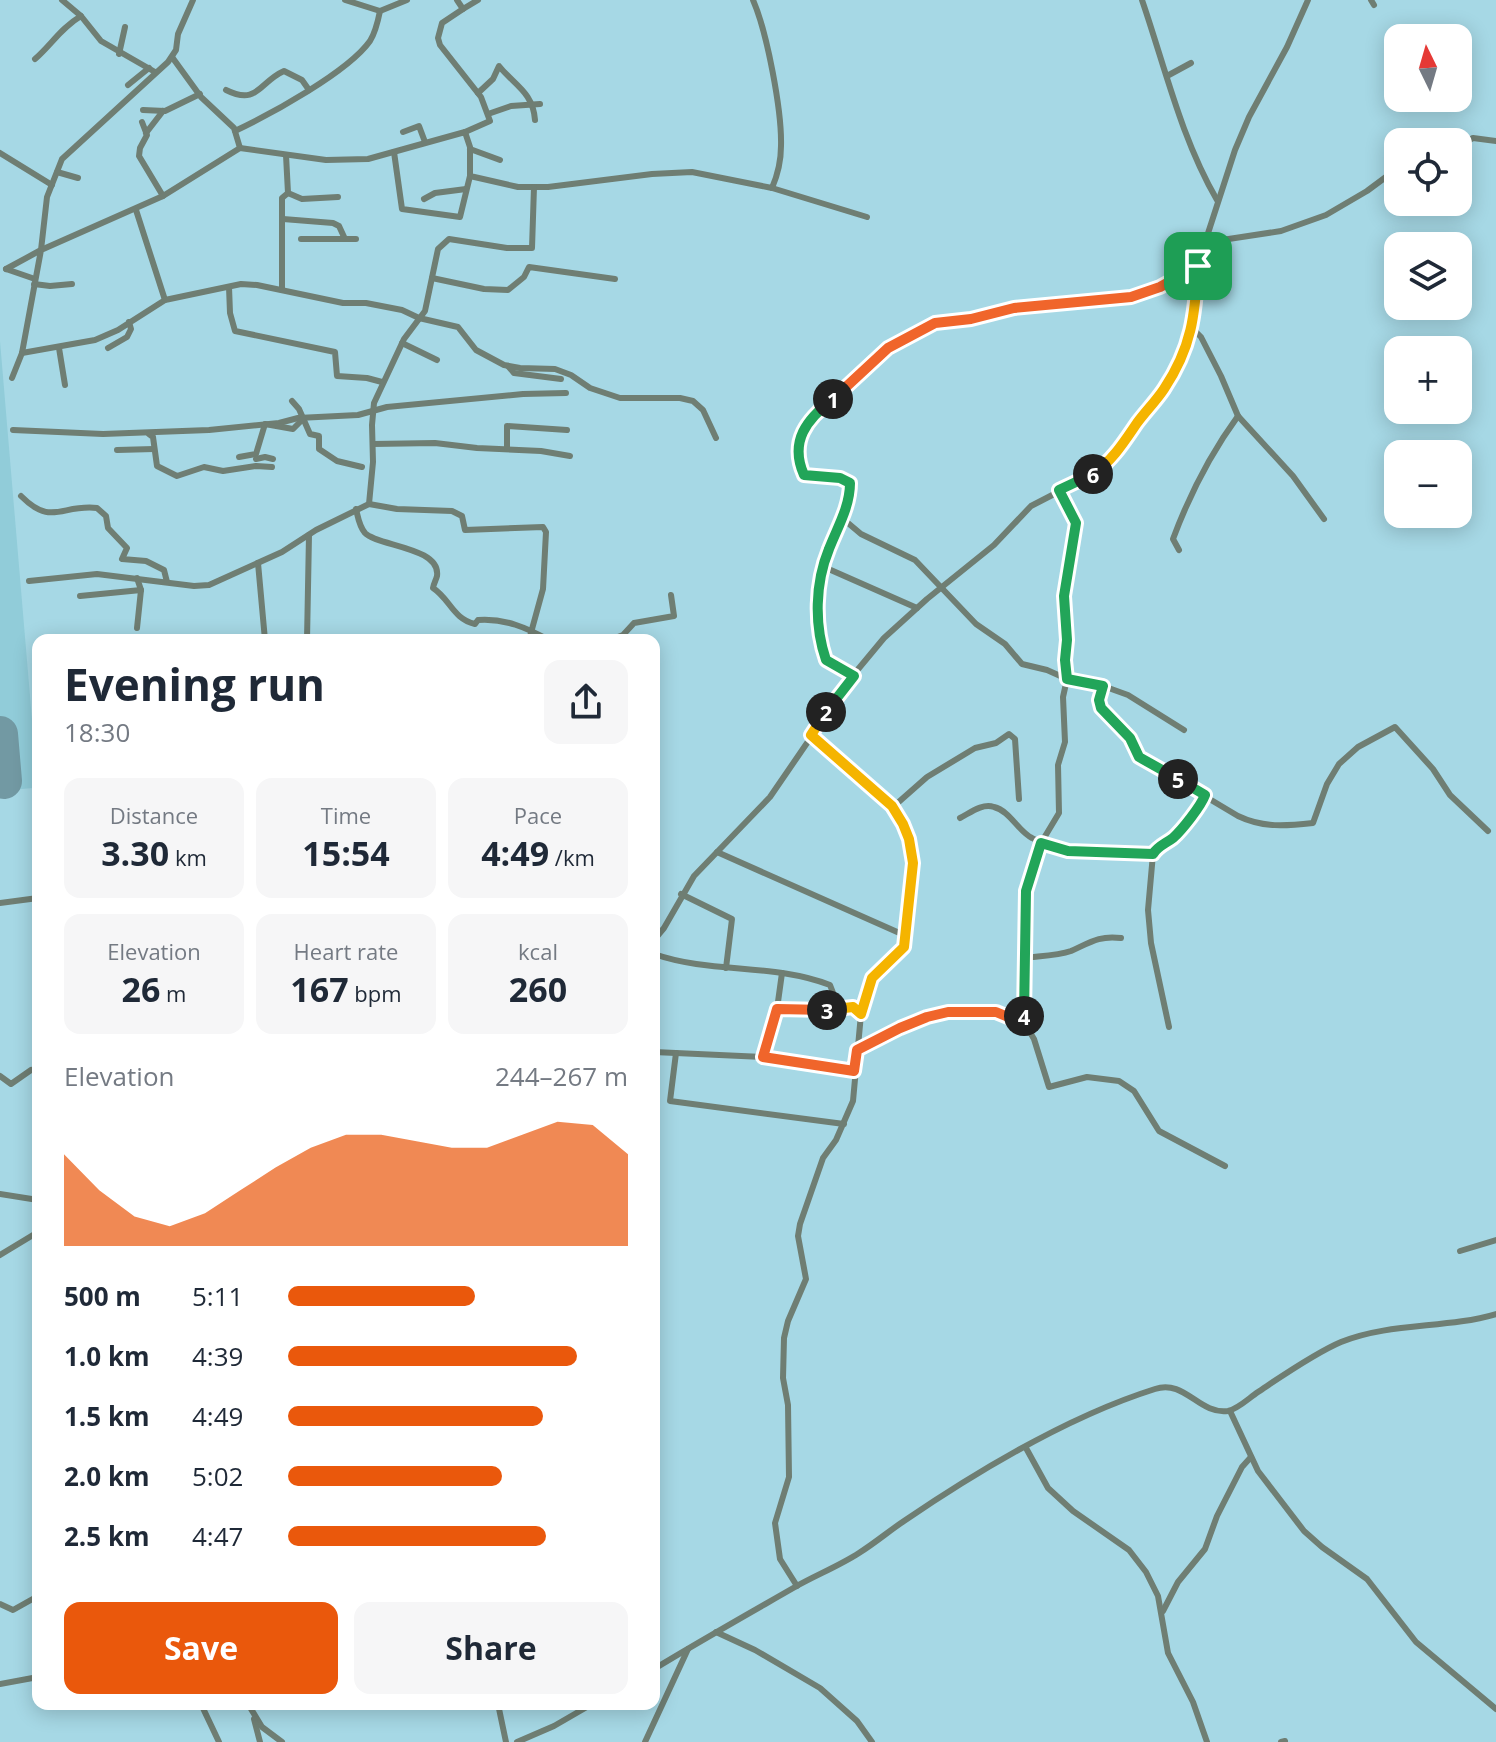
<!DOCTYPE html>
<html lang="en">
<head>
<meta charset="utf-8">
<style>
  body { margin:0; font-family:"Open Sans",sans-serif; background:#f6f6f7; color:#1f2937; height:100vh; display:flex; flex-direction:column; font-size:30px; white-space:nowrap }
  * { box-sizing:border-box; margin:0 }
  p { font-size:26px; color:#747a83 }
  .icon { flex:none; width:44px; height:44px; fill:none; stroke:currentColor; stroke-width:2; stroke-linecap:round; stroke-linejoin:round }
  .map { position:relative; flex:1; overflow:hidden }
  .side { position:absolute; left:32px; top:634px; width:628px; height:1076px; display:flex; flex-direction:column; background:#fff; border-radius:16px; box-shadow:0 4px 20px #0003 }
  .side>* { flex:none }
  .needle { width:52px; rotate:355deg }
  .controls { position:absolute; left:1384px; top:24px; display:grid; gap:16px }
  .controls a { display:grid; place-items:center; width:88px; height:88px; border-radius:16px; background:#fff; box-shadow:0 4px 20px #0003; font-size:40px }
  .pin { position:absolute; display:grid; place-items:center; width:68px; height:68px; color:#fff; margin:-34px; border-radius:16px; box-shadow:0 4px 12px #0006 }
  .km { position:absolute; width:40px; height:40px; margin:-20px; border-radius:50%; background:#222; color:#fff; font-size:22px; line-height:40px; text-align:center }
  .round { display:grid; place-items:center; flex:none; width:84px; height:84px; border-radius:16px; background:#f6f6f7 }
  .headline { display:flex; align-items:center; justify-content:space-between; height:136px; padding:0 32px }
  h1 { font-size:44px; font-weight:700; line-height:60px }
  .figures { display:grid; grid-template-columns:repeat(3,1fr); gap:12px; height:136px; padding:8px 32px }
  .figures div { display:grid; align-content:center; border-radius:16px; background:#f6f6f7; text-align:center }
  .figures b { font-size:34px; font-weight:700 }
  .figures small { font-size:22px; font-weight:400 }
  .figures p { font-size:22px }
  .chart { height:224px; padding:16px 32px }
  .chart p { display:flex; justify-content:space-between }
  .chart svg { width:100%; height:144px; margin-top:8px; fill:#ea580c; opacity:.7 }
  .primary-button { display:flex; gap:16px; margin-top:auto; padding:16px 32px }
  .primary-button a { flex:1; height:92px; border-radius:16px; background:#ea580c; color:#fff; font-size:32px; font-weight:700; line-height:92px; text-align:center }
  .primary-button a+a { background:#f6f6f7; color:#1f2937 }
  ul { padding:0 32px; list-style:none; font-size:26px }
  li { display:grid; grid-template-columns:128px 96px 1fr; align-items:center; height:60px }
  li i { height:20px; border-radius:10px; background:#ea580c }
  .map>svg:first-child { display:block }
  .built { fill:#91ccd9 }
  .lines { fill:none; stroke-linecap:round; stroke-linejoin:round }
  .runway { stroke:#7299a3; stroke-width:36 }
  .minor { stroke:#6f7e73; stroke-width:6 }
  .split-1-casing { stroke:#fff; stroke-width:16 }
  .split-2-casing { stroke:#fff; stroke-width:16 }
  .split-3-casing { stroke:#fff; stroke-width:16 }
  .split-4-casing { stroke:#fff; stroke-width:16 }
  .split-5-casing { stroke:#fff; stroke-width:16 }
  .split-6-casing { stroke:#fff; stroke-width:16 }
  .split-7-casing { stroke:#fff; stroke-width:16 }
  .split-1 { stroke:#f0652b; stroke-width:10 }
  .split-2 { stroke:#22a559; stroke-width:10 }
  .split-3 { stroke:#f5b400; stroke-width:10 }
  .split-4 { stroke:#f0652b; stroke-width:10 }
  .split-5 { stroke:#22a559; stroke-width:10 }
  .split-6 { stroke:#22a559; stroke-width:10 }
  .split-7 { stroke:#f5b400; stroke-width:10 }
</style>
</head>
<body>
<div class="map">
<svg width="1496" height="1742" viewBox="0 0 1496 1742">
  <rect width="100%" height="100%" fill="#a6d8e5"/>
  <path class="built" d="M0 341 37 779 33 788 0 791Z"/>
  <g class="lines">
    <path class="runway" d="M0 734 4 781"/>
    <g class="minor">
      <path d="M62 0 81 16 101 41 155 72"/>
      <path d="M345 0 380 11 407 0"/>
      <path d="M457 0 463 9 442 23 438 38 440 45 481 97 490 121 465 132"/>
      <path d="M753 0C767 32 782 111 781 146 781 160 778 174 772 188"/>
      <path d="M1142 0C1165 67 1181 138 1217 200"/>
      <path d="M1371 0 1374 5"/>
      <path d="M463 9 478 0"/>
      <path d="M119 54 125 27"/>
      <path d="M172 57 201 97 234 128 240 148"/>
      <path d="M35 59C51 45 61 28 81 16"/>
      <path d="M1167 76 1191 63"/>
      <path d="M128 85 149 68"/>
      <path d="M226 90C258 106 259 82 284 71L302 80 309 90"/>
      <path d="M478 93 493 79 499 66C514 85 533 92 535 120"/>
      <path d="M143 110 165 111 200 94"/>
      <path d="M488 114 511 106 540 104"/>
      <path d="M142 122 147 135 140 148 139 156 163 196"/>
      <path d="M235 131C271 114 348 72 370 41 375 33 378 21 380 11"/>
      <path d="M403 132 419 126 425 142"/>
      <path d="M146 133 163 111"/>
      <path d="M1458 146 1473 138 1496 141"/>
      <path d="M470 149 500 160"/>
      <path d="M394 152 402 209 460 217 470 176"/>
      <path d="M0 153 52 185"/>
      <path d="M57 172 78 178"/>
      <path d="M288 193 302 199 338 197"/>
      <path d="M424 199 435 193 466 189"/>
      <path d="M136 210 165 300"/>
      <path d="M283 219 333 223 339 226 345 239"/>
      <path d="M301 239H356"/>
      <path d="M1203 251 1222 240 1281 231 1326 215 1367 191 1398 168"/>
      <path d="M6 269 41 250 47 197 62 159 168 62 176 50 178 34 193 0"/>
      <path d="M6 269 35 279"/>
      <path d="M432 278 484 289 508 290 524 277 529 267 615 279"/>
      <path d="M34 284 50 286 72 284"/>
      <path d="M229 287 230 313 235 331 335 352 337 376 367 378 382 382"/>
      <path d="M282 290V198L288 193 286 155"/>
      <path d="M1193 329 1201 337 1221 376 1238 416 1293 476 1324 519"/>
      <path d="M402 343 437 360"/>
      <path d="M59 348 65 385"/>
      <path d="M108 348 127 337 131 329 129 322"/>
      <path d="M22 353 95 340 118 330 165 300 241 284 257 285 343 303H366L402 310 419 318 458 327 476 350 504 365 520 368 555 369 571 375 590 388 620 398H680L693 401 703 410 716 438"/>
      <path d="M508 366 514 373 561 379"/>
      <path d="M12 378 22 353 41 250 163 196 240 148 326 160 368 159 465 132 470 147V176L518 187H548L652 174 692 172 772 188 867 217"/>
      <path d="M292 401 299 409 310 434 319 436V449L337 461 362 467"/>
      <path d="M13 430 103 434 209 430 279 423 298 418 358 415 387 407 523 394 566 393"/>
      <path d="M149 434 153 437 157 466 177 476 204 467 223 471 256 466 272 467"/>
      <path d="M373 444 435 443 477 448 541 451 570 456"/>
      <path d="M507 449V426L567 430"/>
      <path d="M117 450 154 449"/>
      <path d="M239 457 256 454 265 424 293 429 303 419"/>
      <path d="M256 459 265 457 273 459"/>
      <path d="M21 496C52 527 61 504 97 508L106 516 108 528 127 548 122 559 146 561 164 570 167 582"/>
      <path d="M369 504 397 509 452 511 462 516 465 530 543 527 546 532 543 589 529 640"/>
      <path d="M356 509C358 517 359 526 365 533 377 546 441 547 437 576 436 580 434 583 433 588 450 599 453 619 475 624L478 620C505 618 527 628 549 640"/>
      <path d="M842 518 861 534 915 560 976 624 1005 644 1022 664 1047 670 1067 679 1103 686 1099 700 1101 708 1130 738 1139 757 1238 816C1263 828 1286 826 1313 823L1327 784 1339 764 1358 747 1395 727 1433 769 1450 795 1488 831"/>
      <path d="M1179 550 1173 539C1189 496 1211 453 1238 416"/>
      <path d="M258 563 265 640"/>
      <path d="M824 567 917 608"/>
      <path d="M137 578 141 590 137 628"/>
      <path d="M29 581 97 574 194 586 209 585 282 552 316 530 369 504 373 462 372 425 374 403 404 339 425 311 438 249 449 239 507 248H532L534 187"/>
      <path d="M80 596 141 590"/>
      <path d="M307 640 309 535"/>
      <path d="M556 640H561"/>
      <path d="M610 640 623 635 634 623 674 616 671 595"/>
      <path d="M854 676 826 660C814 625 816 583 829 549 837 528 850 507 850 483L840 478 803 475 799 445 803 428 888 348 935 323 971 319 1014 308 1131 297 1160 287 1198 266"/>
      <path d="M1103 686 1128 695 1184 730"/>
      <path d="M811 735 885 799 903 824 909 839 913 863 905 938"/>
      <path d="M893 807 927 777 975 748 996 743 1009 734 1015 739 1019 799"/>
      <path d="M960 818C970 813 982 803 994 807 1010 811 1018 831 1032 838 1064 856 1117 856 1153 854 1158 846 1166 844 1173 838 1182 830 1200 806 1205 795"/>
      <path d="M717 852 904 935C908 955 884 961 874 975 867 986 864 1001 861 1014"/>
      <path d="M1153 854 1148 910 1151 943 1169 1027"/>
      <path d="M681 894 732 919 726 968"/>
      <path d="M0 903 38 898"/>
      <path d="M654 940 664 928 694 876 770 797 818 727 830 703 884 638 927 599 994 545 1031 506 1091 475 1109 463 1165 388 1184 354 1193 329 1199 261 1235 150 1249 117 1287 47 1308 0"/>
      <path d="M654 954C711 974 774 963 830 985L835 998 861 1014 853 1101 836 1140 823 1158 800 1224 798 1236 806 1279 788 1321 784 1338 783 1378 788 1405 789 1477 775 1523 780 1559 797 1586"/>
      <path d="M1024 958C1039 956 1057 956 1071 951 1089 943 1099 935 1121 938"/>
      <path d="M777 1009 808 1011 853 1007"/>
      <path d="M1025 1024 1026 891 1041 843 1059 813 1058 765 1065 742 1063 697 1067 679 1065 660 1067 640 1064 596 1076 523 1059 490"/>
      <path d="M857 1050 927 1017 957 1011 996 1012 1025 1024 1034 1039 1049 1087 1087 1077 1119 1081 1134 1091 1159 1131 1225 1166"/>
      <path d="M654 1052 763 1057 777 1009 782 973"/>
      <path d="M676 1053 670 1101 844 1124"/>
      <path d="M763 1057 854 1071"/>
      <path d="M0 1076 11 1084 31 1070"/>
      <path d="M0 1194 38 1200"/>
      <path d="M1460 1251 1496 1240"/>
      <path d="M0 1255 38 1232"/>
      <path d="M1230 1411 1258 1471 1304 1531 1322 1547 1367 1579 1416 1642 1496 1709"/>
      <path d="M1026 1448 1048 1488 1073 1511 1129 1550 1146 1572 1158 1596 1168 1653 1193 1702 1207 1742"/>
      <path d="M0 1604 13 1610 38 1596"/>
      <path d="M1163 1611 1178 1582 1205 1549 1217 1516 1242 1467 1251 1457"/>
      <path d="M716 1632 755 1650 820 1688 857 1721 872 1742"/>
      <path d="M654 1669C700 1641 748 1614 795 1587 816 1575 839 1566 859 1553 875 1543 889 1531 904 1521 979 1470 1069 1416 1155 1389 1185 1379 1199 1415 1228 1411 1238 1409 1249 1398 1258 1392 1282 1376 1315 1353 1341 1342 1391 1322 1446 1329 1496 1314"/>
      <path d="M0 1684 38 1677"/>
      <path d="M201 1704 219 1742"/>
      <path d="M248 1704 262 1727 282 1742"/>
      <path d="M498 1704 506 1742"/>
      <path d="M254 1719 260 1742"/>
      <path d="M517 1742 554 1726 592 1704"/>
      <path d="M645 1742 688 1649"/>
      <path d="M1281 1742 1285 1741"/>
    </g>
  </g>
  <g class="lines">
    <g class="split-1-casing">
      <path id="split-1" d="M833 399 888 348 935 323 971 319 1014 308 1131 297 1160 287 1198 266"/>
    </g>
    <g class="split-2-casing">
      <path id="split-2" d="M826 712 854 676 826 660C814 625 815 583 829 549 837 528 850 507 850 483L840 478 804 475C789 441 807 419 833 399"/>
    </g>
    <g class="split-3-casing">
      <path id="split-3" d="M826 712 811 735 892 806 903 824 909 839 913 863 904 947 872 978 861 1014 853 1007 827 1010"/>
    </g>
    <g class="split-4-casing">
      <path id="split-4" d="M827 1010 777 1009 763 1057 854 1071 857 1050 900 1028 927 1017 948 1012H996L1025 1024 1024 1016"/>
    </g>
    <g class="split-5-casing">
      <path id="split-5" d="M1024 1016 1026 891 1041 843 1068 851 1153 854C1158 846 1165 844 1173 838 1182 830 1201 806 1205 795L1178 779"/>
    </g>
    <g class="split-6-casing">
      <path id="split-6" d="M1093 474 1059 490 1076 523 1064 596 1067 640 1065 660 1067 679 1103 686 1099 700 1101 708 1130 738 1139 757 1178 779"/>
    </g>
    <g class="split-7-casing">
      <path id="split-7" d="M1093 474C1113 460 1124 442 1137 423 1146 411 1156 401 1164 389 1192 347 1195 315 1198 266"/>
    </g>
    <use href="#split-1" class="split-1"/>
    <use href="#split-2" class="split-2"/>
    <use href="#split-3" class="split-3"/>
    <use href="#split-4" class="split-4"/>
    <use href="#split-5" class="split-5"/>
    <use href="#split-6" class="split-6"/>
    <use href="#split-7" class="split-7"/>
  </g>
</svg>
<div class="controls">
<a><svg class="needle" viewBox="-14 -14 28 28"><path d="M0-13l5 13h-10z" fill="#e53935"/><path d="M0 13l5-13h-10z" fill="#747a83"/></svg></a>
<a><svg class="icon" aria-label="locate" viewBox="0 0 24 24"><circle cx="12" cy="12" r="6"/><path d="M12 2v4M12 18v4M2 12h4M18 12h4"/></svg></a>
<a><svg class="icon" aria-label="layers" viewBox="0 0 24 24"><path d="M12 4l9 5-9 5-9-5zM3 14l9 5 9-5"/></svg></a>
<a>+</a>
<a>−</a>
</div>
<div class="pin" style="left:1198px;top:266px;background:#1e9e55"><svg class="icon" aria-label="arrive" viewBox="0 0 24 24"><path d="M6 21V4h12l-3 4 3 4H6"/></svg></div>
<b class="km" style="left:833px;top:399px">1</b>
<b class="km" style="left:826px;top:712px">2</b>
<b class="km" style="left:827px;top:1010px">3</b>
<b class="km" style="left:1024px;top:1016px">4</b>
<b class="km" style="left:1178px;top:779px">5</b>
<b class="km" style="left:1093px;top:474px">6</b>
<section class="side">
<div class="headline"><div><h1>Evening run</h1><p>18:30</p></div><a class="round"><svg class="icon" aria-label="share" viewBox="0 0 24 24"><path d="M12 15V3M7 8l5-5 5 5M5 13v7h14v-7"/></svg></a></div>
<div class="figures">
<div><p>Distance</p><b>3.30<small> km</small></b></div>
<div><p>Time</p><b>15:54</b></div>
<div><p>Pace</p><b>4:49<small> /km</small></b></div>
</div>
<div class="figures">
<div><p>Elevation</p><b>26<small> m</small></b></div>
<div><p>Heart rate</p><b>167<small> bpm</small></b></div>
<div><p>kcal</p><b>260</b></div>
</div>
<div class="chart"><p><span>Elevation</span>244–267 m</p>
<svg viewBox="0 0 160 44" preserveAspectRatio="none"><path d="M0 44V16L10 27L20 35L30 38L40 34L50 27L60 20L70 14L80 10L90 10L100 12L110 14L120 14L130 10L140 6L150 7L160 16V44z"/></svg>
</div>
<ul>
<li><b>500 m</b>5:11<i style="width:55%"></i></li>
<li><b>1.0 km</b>4:39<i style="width:85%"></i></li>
<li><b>1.5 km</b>4:49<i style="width:75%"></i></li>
<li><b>2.0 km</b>5:02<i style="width:63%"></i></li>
<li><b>2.5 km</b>4:47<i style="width:76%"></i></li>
</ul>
<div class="primary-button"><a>Save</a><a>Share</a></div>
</section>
</div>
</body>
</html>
